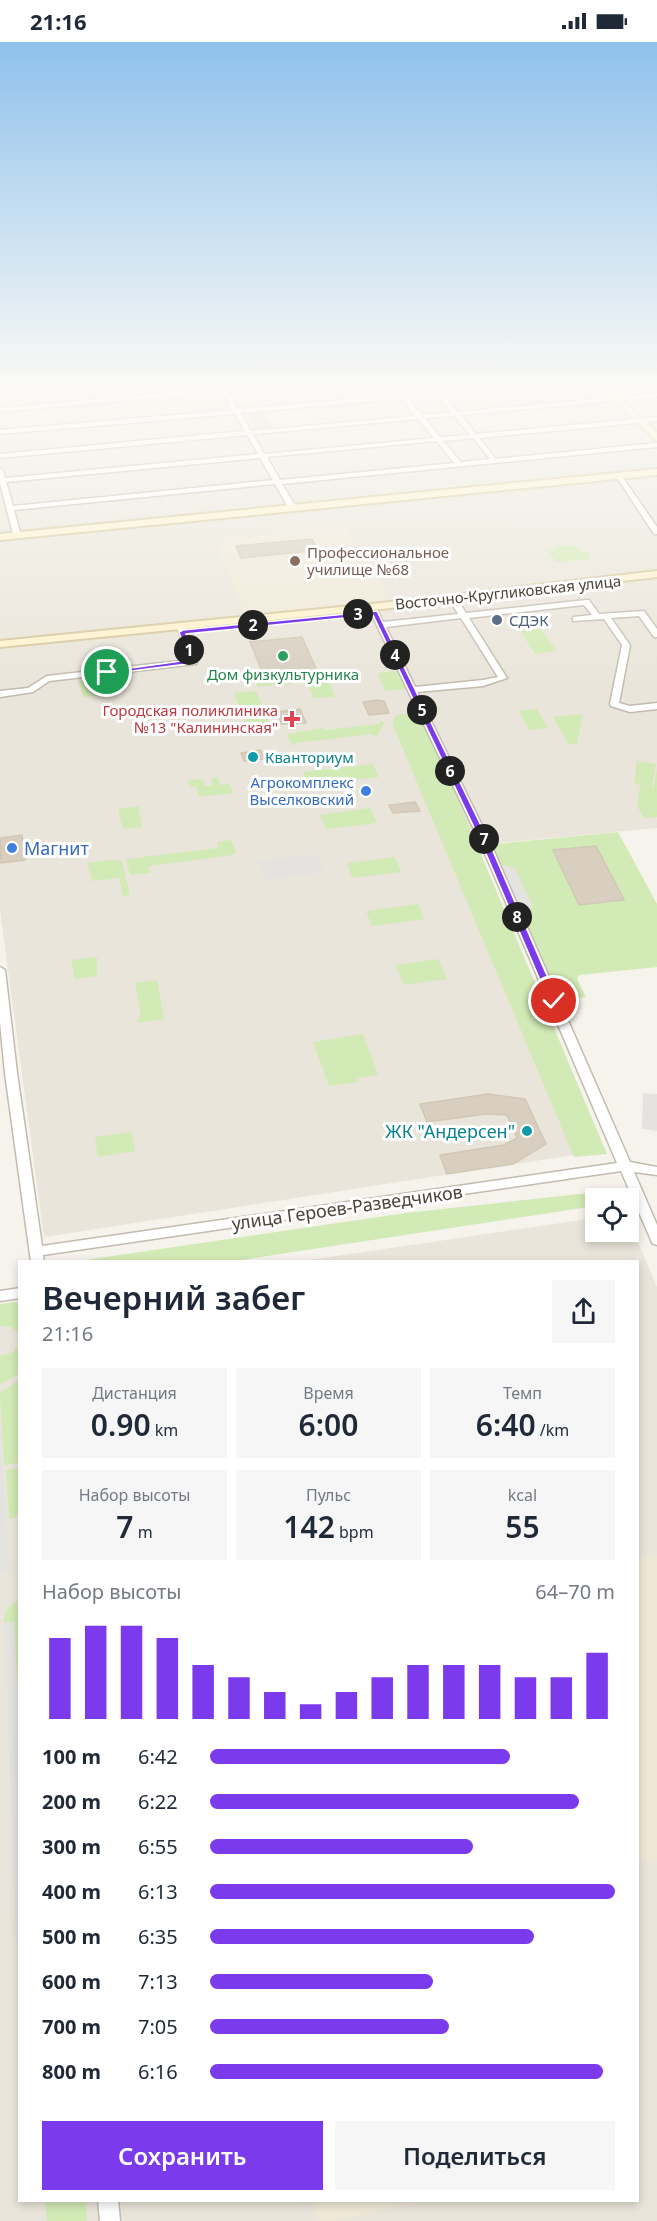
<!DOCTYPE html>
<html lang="ru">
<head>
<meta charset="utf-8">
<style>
  body { margin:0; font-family:"Noto Sans",sans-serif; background:#f6f6f7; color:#1f2937; height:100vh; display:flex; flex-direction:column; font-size:22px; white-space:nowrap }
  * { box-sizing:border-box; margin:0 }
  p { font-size:20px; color:#747a83 }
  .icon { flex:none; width:33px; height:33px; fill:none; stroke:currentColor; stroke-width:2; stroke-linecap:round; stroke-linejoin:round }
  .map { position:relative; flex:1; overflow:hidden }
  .side { position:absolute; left:18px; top:1218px; width:621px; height:942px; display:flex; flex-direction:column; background:#fff; border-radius:0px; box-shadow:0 3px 9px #0003 }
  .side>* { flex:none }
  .tools { position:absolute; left:585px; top:1146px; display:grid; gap:12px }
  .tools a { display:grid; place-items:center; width:54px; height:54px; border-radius:0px; background:#fff; box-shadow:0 3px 9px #0003; font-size:30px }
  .pin { position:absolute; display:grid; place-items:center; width:51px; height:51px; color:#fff; margin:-26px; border:3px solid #fff; border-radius:50%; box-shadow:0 2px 6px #0007 }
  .km { position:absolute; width:30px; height:30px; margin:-15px; border-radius:50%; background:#222; color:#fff; font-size:16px; line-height:30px; text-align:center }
  .round { display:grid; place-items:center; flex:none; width:63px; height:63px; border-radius:0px; background:#f6f6f7 }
  .summary { display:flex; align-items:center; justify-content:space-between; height:102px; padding:0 24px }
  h1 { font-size:33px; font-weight:600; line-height:45px }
  .figures { display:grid; grid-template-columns:repeat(3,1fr); gap:9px; height:102px; padding:6px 24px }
  .figures div { display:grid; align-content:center; border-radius:0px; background:#f6f6f7; text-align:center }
  .figures b { font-size:30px; font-weight:600 }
  .figures small { font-size:16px; font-weight:400 }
  .figures p { font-size:16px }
  .chart { height:168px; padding:12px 24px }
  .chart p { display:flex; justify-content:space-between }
  .chart svg { width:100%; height:108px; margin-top:6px; stroke:#7c3aed; stroke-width:6 }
  .cta { display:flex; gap:12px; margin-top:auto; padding:12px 24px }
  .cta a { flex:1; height:69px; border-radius:0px; background:#7c3aed; color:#fff; font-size:24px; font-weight:600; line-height:69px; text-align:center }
  .cta a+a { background:#f6f6f7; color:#1f2937 }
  ul { padding:0 24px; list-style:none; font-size:20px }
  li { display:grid; grid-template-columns:96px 72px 1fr; align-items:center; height:45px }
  li i { height:15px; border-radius:8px; background:#7c3aed }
  .status { display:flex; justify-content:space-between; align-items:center; height:42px; padding:0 30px; background:#fff; direction:ltr }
  .status svg { height:16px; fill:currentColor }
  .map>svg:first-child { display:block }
  .residential { fill:#eae5da }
  .education { fill:#efe8d6 }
  .green { fill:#d2eab5 }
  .parking { fill:#e5e3e0 }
  .building { fill:#d8cfc1; stroke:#d3c7b4; stroke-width:1.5 }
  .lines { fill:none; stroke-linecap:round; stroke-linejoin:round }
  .street-casing { stroke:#c2bbae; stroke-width:3 }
  .secondary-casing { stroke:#d6c79b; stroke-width:4 }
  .street { fill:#fff; fill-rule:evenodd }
  .secondary { fill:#fff3cd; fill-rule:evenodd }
  .route { fill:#7c3aed; stroke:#fff; stroke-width:1.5 }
  .education-dot { fill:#8d6e63; stroke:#fff; stroke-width:2 }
  .service-dot { fill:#5c6f8a; stroke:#fff; stroke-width:2 }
  .leisure-dot { fill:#2e9e5b; stroke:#fff; stroke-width:2 }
  .health-dot { fill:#e0444e; stroke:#fff; stroke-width:2 }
  .culture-dot { fill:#0f9aa8; stroke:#fff; stroke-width:2 }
  .shop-dot { fill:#3f7fe0; stroke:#fff; stroke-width:2 }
  .labels { text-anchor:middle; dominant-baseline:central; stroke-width:6; stroke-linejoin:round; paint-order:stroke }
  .far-education-label { font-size:15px; fill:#785e54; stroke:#fff; text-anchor:start }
  .far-street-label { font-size:15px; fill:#4b4439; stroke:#fff }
  .far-service-label { font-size:15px; fill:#4e5e75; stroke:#fff; text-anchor:start }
  .far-leisure-label { font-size:15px; fill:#27864d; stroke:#fff }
  .far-health-label { font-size:15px; fill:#be3a42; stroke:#fff; text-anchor:end }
  .far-culture-label { font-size:15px; fill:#0d838f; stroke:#fff; text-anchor:start }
  .far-shop-label { font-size:15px; fill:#366cbe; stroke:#fff; text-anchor:end }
  .shop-label { font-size:18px; fill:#366cbe; stroke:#fff; text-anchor:start }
  .culture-label { font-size:18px; fill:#0d838f; stroke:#fff; text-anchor:end }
  .street-label { font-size:18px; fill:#4b4439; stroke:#fff }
</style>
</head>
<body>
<div class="status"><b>21:16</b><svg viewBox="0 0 49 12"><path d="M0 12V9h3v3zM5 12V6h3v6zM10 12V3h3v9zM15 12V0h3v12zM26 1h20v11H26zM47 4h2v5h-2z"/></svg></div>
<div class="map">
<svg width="657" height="2179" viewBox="0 0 657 2179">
  <rect width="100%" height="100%" fill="#f6f3ec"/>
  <g class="residential">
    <path d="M79 340H657V786L445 806 580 1112 44 1195 0 869V347Z"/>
    <path d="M595 1176 596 1190H628L629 1178 657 1245V2179H0V1265L19 1262 20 2158H638V1220L303 1219Z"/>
  </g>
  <g class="education">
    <path d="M346 486 391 558 246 574 215 499Z"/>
    <path d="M657 1514V1817L638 1821V1517Z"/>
    <path d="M313 2159V2158L428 2159 330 2179 317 2178Z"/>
  </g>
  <g class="green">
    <path d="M572 503 578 505 581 510H588L591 517 556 520 548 509 555 508 553 505Z"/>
    <path d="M540 586 557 609 535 612 520 589Z"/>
    <path d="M395 629 402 631 407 644 405 647 385 649 378 631Z"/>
    <path d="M100 632 103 633 108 648 116 652 83 655 78 635Z"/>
    <path d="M304 636 328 637 335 655 314 656 306 640 258 645 257 641Z"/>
    <path d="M256 649 269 682 246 685 234 651Z"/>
    <path d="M537 667 548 686 529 688 519 669Z"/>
    <path d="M421 670 607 1112 574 1115 392 681 396 673Z"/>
    <path d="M583 672 577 702H568L553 675Z"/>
    <path d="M381 679 385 680 376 695 372 692 296 701 292 704 287 692 322 686 326 688 379 682Z"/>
    <path d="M637 719 656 722 652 745H654L657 726V775L644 776 637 764 640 744H645L634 742Z"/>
    <path d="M373 722 379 735 307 743 303 730Z"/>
    <path d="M218 735 220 743 230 742 233 751 199 755 196 745H190L188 738 203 737 205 744 215 743H213L211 736Z"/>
    <path d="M138 764 142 785 123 787 118 767Z"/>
    <path d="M370 766 377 781 326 787 320 773Z"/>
    <path d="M618 790 657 862V925L579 933 577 937 586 955 553 959 486 803Z"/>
    <path d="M231 798 236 810 232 813 149 824 150 831 130 833 126 817 218 806 217 800Z"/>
    <path d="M395 815 401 830 352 836 347 821Z"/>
    <path d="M111 818 122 819 130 853 123 854 119 836 92 839 87 821Z"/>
    <path d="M418 862 424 877 372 884 366 869Z"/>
    <path d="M97 915V934L75 937 71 918Z"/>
    <path d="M438 917 447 937 404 943 396 923Z"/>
    <path d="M157 938 164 977 138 981 137 978 141 974 135 941Z"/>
    <path d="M363 992 378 1033 358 1036V1040L329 1044 313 1000Z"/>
    <path d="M131 1090 135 1109 98 1115 95 1095Z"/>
    <path d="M589 1151 595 1157V1164L248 1217 232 1220 78 1219 406 1171Z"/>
    <path d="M15 1260 19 1261V1292L10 1284H0V1262Z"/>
    <path d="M19 1302V1332L0 1342V1314L13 1310Z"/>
    <path d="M19 1338V1421L4 1423 0 1351Z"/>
    <path d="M19 1426V1470L15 1476 9 1477 6 1428Z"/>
    <path d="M19 1559V1639L17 1640 14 1580 4 1581C4 1570 8 1562 19 1559Z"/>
    <path d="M45 2159H86L87 2179H47Z"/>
  </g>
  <g class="parking">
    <path d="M316 812 323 830 265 837 258 819Z"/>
    <path d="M498 822 515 826 533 865 523 875Z"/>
    <path d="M643 1051 657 1052V1089L642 1087Z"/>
    <path d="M0 1370 9 1530 0 1531Z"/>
    <path d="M14 1579 20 1702V1901L16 1902 4 1581Z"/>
  </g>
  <g class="building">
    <path d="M263 371 271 385 255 386 249 373Z"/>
    <path d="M312 497 318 508 241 516 236 504Z"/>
    <path d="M302 595 317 629 264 634 250 600Z"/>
    <path d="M377 658 384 659 389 671 369 673 363 660Z"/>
    <path d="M300 667 306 681 281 682 276 670Z"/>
    <path d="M261 708 264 717 244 719 241 711Z"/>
    <path d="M415 760 420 769 393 771 389 763Z"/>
    <path d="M22 793 25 818 1 821 0 796Z"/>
    <path d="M596 804 624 858 579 863 553 808Z"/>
    <path d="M488 1052 525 1057 546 1102 513 1122 447 1132 440 1113 504 1103 517 1096 507 1073 486 1072 427 1080 420 1062Z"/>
  </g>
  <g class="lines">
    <g class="street-casing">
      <g id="street">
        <path d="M218 340H222L226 346 289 340H311L228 349 238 367 399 353 388 340H394L422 373 451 370 427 340H433L441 349 545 340H568L565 342 443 352 458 370 657 351V355L461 373 476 392 657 375V379L479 396 496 417 657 401V405L282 442 296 465 292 467 288 465 275 442 14 468 21 494 14 496 0 441V426L3 428 5 436 258 412 247 393 0 416V412L245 389 235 372 0 392V388L232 368 222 350 0 370V366L220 346ZM402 357 415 374 251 389 241 371ZM454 374 470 393 440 395 425 376ZM418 377 434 396 264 412 253 392ZM473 396 490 417 461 420 443 399ZM437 399 454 421 280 438 267 415ZM260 416 273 438 13 464 6 440Z"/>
        <path d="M619 432 621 433 657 485V492H654L616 434Z"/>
        <path d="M586 558H589L599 572 644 569 657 587V595H654L639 574 611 576 630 603 619 661 630 664 657 661V667L630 670 611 664 610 662 622 603 604 577 573 579V575L592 573 584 563 469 576 507 636 483 644 417 650 490 800 630 1120 657 1125V1133L634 1130 657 1183V1203L652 1201 651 1198 621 1129 43 1213 44 1220H31L5 1031 0 980V925L5 928 17 1031 42 1204 617 1121 480 800 371 571 378 569 383 580 458 572 452 562 456 560H459L466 571ZM461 576 498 635 483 638 415 645 386 585Z"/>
        <path d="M178 582 185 584 197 620 196 622 49 639 33 650 0 655V649L28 646 47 634 188 618 177 584Z"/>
        <path d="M20 1246V1256L0 1259V1249Z"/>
        <path d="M98 2158H118L120 2179H100Z"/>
      </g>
    </g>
    <g class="secondary-casing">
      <g id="secondary">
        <path d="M20 340H55L51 343 0 347V341Z"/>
        <path d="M594 340H603L657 391V399Z"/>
        <path d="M657 427V433L0 498V492Z"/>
        <path d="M657 529V535L401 565 0 605V599L401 559Z"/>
      </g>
    </g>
    <use href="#street" class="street"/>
    <use href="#secondary" class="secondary"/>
  </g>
  <linearGradient id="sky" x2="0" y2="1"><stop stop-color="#8fc1ec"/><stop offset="0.53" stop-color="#fbfaf6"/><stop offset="1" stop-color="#fbfaf6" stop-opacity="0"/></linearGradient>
  <rect width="657" height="645" fill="url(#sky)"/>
  <path class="route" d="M377 569 489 800 558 959 557 961 549 959 481 800 373 573 186 592 195 621 107 632 103 630 189 618 179 590 183 588Z"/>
  <circle class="education-dot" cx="295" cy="519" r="6"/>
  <circle class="service-dot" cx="497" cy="578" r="6"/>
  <circle class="leisure-dot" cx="283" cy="614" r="6"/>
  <path class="health-dot" d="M289 668h6v6h6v6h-6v6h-6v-6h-6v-6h6z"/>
  <g class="culture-dot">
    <circle cx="253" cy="715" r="6"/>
    <circle cx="527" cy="1089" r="6"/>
  </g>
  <g class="shop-dot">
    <circle cx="366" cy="749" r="6"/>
    <circle cx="12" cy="806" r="6"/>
  </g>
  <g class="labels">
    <g class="far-education-label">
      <text x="307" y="510">Профессиональное<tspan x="307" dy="17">училище №68</tspan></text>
    </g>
    <g class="far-street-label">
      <text transform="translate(508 550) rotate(-6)">Восточно-Кругликовская улица</text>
    </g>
    <g class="far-service-label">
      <text x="509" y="578">СДЭК</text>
    </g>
    <g class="far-leisure-label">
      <text x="283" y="632">Дом физкультурника</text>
    </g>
    <g class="far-health-label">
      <text x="278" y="668">Городская поликлиника<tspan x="278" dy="17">№13 "Калининская"</tspan></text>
    </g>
    <g class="far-culture-label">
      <text x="265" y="715">Кванториум</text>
    </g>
    <g class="far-shop-label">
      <text x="354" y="740">Агрокомплекс<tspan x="354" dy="17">Выселковский</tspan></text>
    </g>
    <g class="shop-label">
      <text x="24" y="806">Магнит</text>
    </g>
    <g class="culture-label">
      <text x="515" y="1089">ЖК "Андерсен"</text>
    </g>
    <g class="street-label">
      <text transform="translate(347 1165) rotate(-8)">улица Героев-Разведчиков</text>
    </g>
  </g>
</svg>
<div class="tools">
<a><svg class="icon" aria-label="locate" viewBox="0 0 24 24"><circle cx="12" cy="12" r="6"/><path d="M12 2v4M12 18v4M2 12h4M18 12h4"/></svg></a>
</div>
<div class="pin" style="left:107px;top:630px;background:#1e9e55"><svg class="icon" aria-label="arrive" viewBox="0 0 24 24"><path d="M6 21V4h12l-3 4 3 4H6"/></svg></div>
<div class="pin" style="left:554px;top:959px;background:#d93025"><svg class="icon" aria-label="check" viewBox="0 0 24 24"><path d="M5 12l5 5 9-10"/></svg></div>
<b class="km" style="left:189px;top:608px">1</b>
<b class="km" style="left:253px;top:583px">2</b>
<b class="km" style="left:358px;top:572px">3</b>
<b class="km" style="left:395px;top:613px">4</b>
<b class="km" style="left:422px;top:668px">5</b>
<b class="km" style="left:450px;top:729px">6</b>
<b class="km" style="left:484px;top:797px">7</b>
<b class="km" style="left:517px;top:875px">8</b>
<section class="side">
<div class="summary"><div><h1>Вечерний забег</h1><p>21:16</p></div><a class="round"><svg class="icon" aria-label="share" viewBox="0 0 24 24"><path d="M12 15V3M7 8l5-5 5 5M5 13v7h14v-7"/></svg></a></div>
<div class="figures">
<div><p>Дистанция</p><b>0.90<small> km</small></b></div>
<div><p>Время</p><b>6:00</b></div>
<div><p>Темп</p><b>6:40<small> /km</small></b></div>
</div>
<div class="figures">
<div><p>Набор высоты</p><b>7<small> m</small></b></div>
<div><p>Пульс</p><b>142<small> bpm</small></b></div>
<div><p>kcal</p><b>55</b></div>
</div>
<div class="chart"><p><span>Набор высоты</span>64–70 m</p>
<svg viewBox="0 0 160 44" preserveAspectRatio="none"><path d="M5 44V11M15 44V6M25 44V6M35 44V11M45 44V22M55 44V27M65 44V33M75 44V38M85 44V33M95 44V27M105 44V22M115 44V22M125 44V22M135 44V27M145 44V27M155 44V17"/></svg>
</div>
<ul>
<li><b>100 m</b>6:42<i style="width:74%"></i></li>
<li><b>200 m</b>6:22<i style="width:91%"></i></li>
<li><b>300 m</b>6:55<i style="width:65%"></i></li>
<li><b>400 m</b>6:13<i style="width:100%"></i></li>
<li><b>500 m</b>6:35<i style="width:80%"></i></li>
<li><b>600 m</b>7:13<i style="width:55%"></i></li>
<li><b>700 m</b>7:05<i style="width:59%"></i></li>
<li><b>800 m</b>6:16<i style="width:97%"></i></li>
</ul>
<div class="cta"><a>Сохранить</a><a>Поделиться</a></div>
</section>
</div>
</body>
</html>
